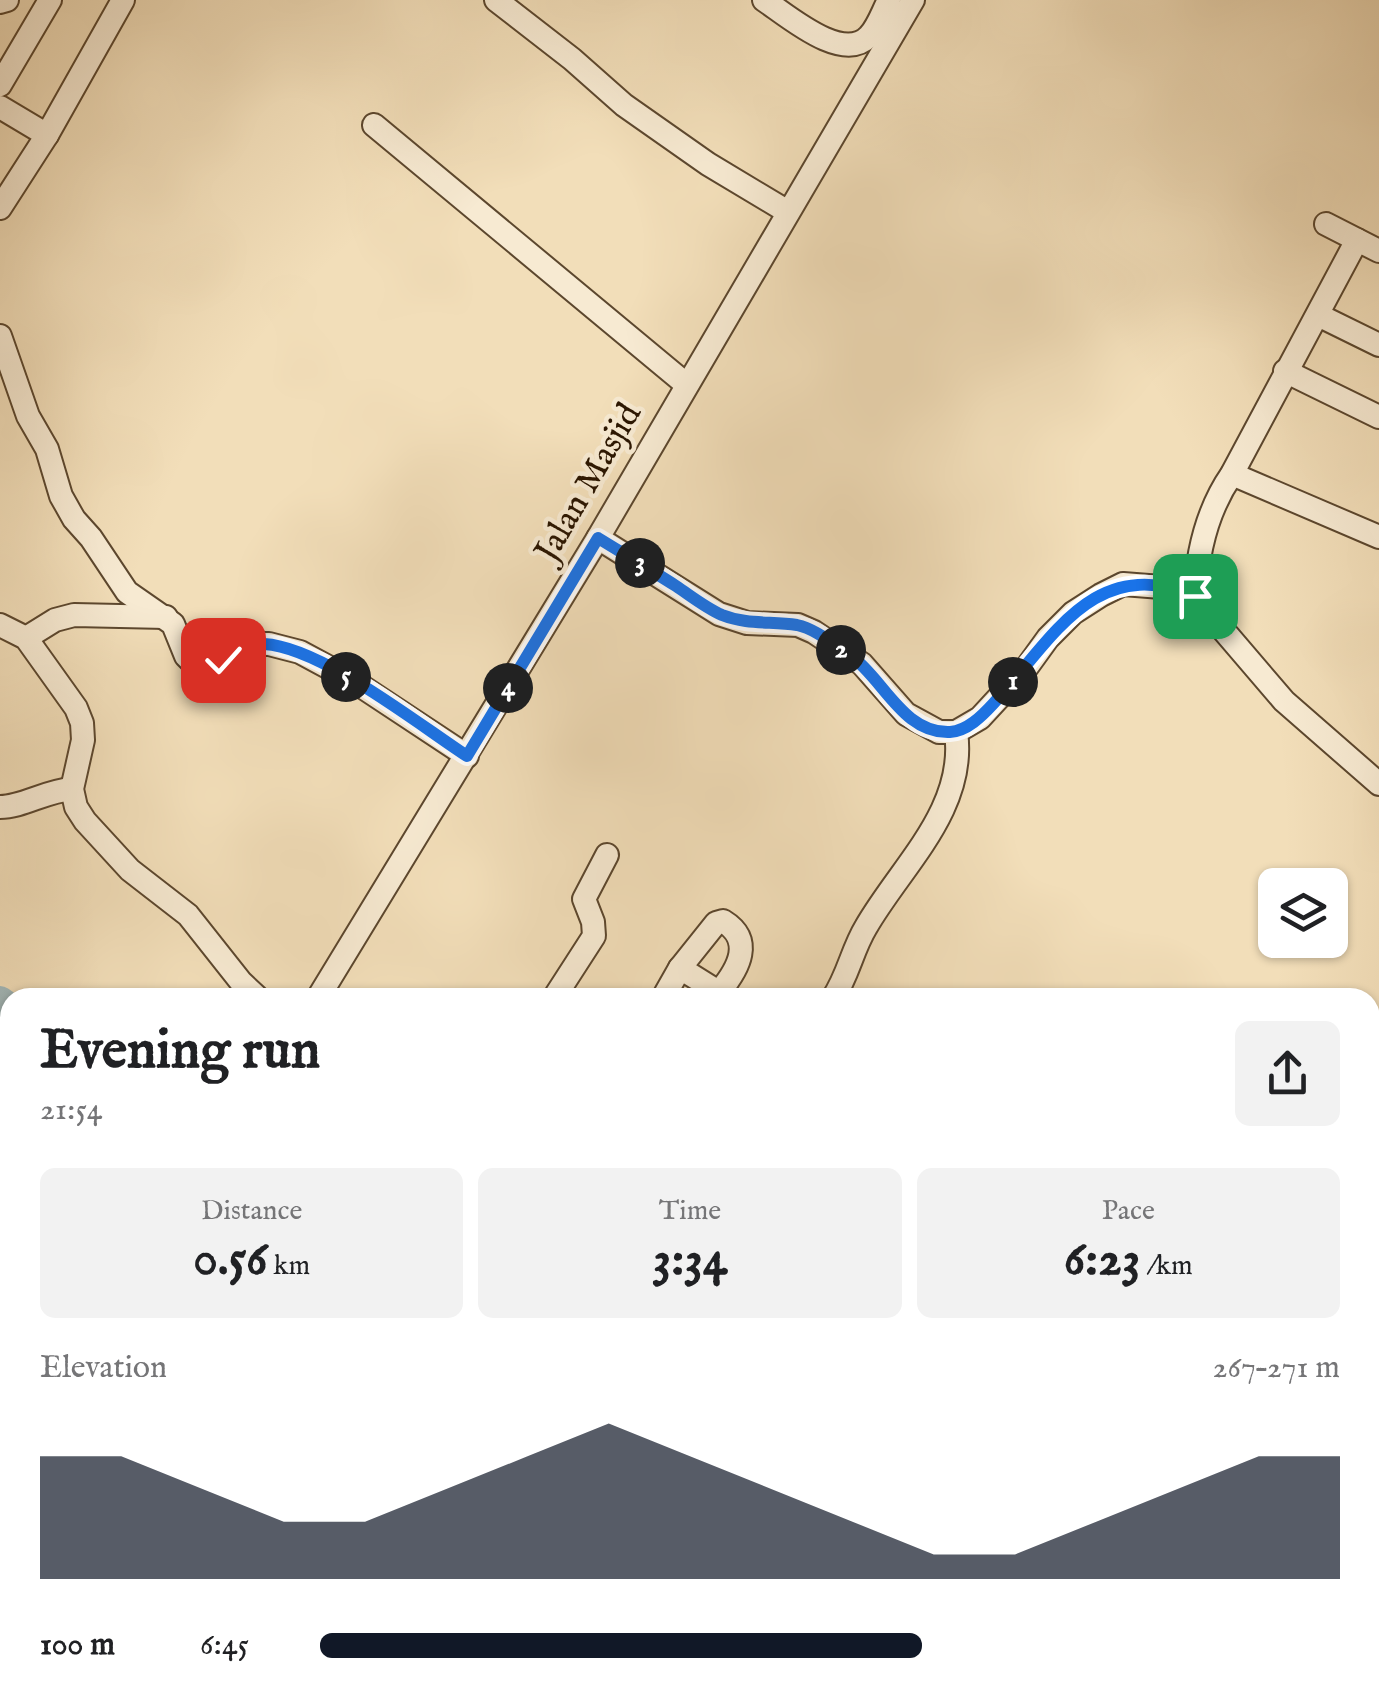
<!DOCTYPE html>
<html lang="en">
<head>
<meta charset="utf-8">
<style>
  body { margin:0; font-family:"IM FELL English",serif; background:#f2f2f2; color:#202124; height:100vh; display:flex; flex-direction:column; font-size:38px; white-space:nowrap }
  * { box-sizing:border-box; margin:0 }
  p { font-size:32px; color:#757577 }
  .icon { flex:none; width:55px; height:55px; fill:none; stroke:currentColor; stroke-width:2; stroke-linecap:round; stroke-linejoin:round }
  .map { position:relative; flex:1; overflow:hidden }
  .details { position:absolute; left:0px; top:988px; width:1380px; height:718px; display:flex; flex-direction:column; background:#fff; border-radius:30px 30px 0 0; box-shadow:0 2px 8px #0004 }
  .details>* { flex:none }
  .fabs { position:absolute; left:1258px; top:868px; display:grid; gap:20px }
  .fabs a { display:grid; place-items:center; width:90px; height:90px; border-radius:15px; background:#fff; box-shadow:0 2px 8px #0004; font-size:50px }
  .pin { position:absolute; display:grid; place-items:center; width:85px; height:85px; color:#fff; margin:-42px; border-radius:20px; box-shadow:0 5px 15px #0006 }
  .km { position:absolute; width:50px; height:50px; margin:-25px; border-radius:50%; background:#222; color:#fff; font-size:28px; line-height:50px; text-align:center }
  .round { display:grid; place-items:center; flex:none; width:105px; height:105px; border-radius:15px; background:#f2f2f2 }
  .head { display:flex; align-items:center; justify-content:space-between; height:170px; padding:0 40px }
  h1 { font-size:55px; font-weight:800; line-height:75px }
  .metrics { display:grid; grid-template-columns:repeat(3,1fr); gap:15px; height:170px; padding:10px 40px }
  .metrics div { display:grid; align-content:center; border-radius:15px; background:#f2f2f2; text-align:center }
  .metrics b { font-size:50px; font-weight:800 }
  .metrics small { font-size:28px; font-weight:400 }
  .metrics p { font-size:28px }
  .chart { height:280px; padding:20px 40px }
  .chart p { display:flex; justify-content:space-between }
  .chart svg { width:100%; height:180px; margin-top:10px; fill:#111827; opacity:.7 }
  ul { padding:0 40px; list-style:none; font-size:32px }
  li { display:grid; grid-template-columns:160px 120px 1fr; align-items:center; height:75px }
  li i { height:25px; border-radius:12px; background:#111827 }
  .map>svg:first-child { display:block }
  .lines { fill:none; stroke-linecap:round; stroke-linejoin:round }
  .river { stroke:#a2b9bb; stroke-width:28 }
  .minor-casing { stroke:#5c472e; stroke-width:26 }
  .highway-casing { stroke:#2a1500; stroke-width:36 }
  .minor { stroke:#f7ead2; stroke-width:22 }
  .highway { stroke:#e9bf7c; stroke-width:32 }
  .route-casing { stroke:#fff; stroke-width:20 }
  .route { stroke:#1a73e8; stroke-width:12 }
  .labels { text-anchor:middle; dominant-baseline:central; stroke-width:9; stroke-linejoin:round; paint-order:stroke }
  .street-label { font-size:35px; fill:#2a1500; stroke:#f7ead2 }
</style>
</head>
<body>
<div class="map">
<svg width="1379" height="1703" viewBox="0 0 1379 1703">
  <rect width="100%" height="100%" fill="#f2deb9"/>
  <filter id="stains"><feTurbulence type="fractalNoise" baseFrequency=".002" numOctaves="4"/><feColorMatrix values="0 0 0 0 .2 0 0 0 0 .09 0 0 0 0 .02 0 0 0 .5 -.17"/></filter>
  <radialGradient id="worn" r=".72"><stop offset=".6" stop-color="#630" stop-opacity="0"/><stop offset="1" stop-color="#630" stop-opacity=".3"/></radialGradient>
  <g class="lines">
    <path class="river" d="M0 1000 10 1007"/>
    <g class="minor-casing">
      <g id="minor">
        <path d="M496 0 572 59 624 105 708 164 788 212"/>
        <path d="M764 0C788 16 843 64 869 36 878 27 883 11 889 0"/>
        <path d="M0 2 7 0"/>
        <path d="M0 85 50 0"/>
        <path d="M0 107 47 135"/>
        <path d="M374 125 687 385"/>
        <path d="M0 208 47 135 123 0"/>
        <path d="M1326 224 1379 251"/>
        <path d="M1318 315 1379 345"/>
        <path d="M0 336 28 416 47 449 61 496 74 519 91 538 127 592 173 624 186 656 194 664 207 665 223 660 236 648 253 644H269L300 652 352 680 467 756"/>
        <path d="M1285 371 1379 417"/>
        <path d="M1232 474 1379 537"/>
        <path d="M598 538 719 614 747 623 798 625 814 632 862 664 906 714 939 732H956L980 718 1027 667 1048 638 1073 613 1101 595 1123 584 1174 588 1195 597 1284 701 1379 784"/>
        <path d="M1195 597C1197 553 1207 510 1232 474L1357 240"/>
        <path d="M0 625 26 638 76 708 82 723 83 740 72 789 76 807 85 821 130 870 188 915 241 982 258 998"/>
        <path d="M26 638 55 620 74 615 166 617"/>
        <path d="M0 807C23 807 45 791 72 789"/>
        <path d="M680 968 728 998"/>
        <path d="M318 998 598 538 913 0"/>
        <path d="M554 998 594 936 593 922 584 899 607 855"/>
        <path d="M663 998 680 968 716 923 723 921C754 940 739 968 720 991"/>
        <path d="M833 998C848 976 852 950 866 927 901 866 967 809 956 732"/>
        <path d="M1370 1038 1379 1032"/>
        <path d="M1370 1217 1379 1210"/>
        <path d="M1370 1483 1379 1465"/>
        <path d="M0 1515 10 1499"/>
        <path d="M0 1581 10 1586"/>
        <path d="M1370 1657 1377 1639"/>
        <path d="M371 1703 377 1695"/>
        <path d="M797 1703 801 1695"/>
        <path d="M1349 1703 1355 1695"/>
      </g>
    </g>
    <g class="highway-casing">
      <g id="highway">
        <path d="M0 1647 10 1651"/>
        <path d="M130 1695 154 1703"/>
      </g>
    </g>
    <use href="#minor" class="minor"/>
    <use href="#highway" class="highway"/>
  </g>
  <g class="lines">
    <g class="route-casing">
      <path id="route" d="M223 660C236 648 247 643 264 644 321 647 418 724 467 756L598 538C624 554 651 570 676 586 691 596 706 608 722 615 747 625 771 621 797 625 816 629 834 645 850 655 883 678 903 734 950 732 967 731 982 716 993 704 1052 640 1094 553 1195 596"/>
    </g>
    <use href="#route" class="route"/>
  </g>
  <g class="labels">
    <g class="street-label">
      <text transform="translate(589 483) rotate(-60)">Jalan Masjid</text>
    </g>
  </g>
  <rect width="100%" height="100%" filter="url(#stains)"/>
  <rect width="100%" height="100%" fill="url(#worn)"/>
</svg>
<div class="fabs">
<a><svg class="icon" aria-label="layers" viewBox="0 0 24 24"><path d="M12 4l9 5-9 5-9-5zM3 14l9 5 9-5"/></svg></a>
</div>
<div class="pin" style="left:1195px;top:596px;background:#1e9e55"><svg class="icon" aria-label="arrive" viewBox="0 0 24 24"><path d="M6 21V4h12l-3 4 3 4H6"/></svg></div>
<div class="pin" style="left:223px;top:660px;background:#d93025"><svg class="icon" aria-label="check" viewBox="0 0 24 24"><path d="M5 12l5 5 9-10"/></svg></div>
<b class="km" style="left:1013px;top:682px">1</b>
<b class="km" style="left:841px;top:650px">2</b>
<b class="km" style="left:640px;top:563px">3</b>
<b class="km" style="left:508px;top:688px">4</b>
<b class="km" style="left:346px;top:677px">5</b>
<section class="details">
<div class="head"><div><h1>Evening run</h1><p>21:54</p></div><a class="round"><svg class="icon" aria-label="share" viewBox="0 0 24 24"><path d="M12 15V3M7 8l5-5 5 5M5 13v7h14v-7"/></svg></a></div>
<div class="metrics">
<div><p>Distance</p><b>0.56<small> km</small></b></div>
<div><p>Time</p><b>3:34</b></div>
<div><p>Pace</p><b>6:23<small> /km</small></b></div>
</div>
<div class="chart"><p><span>Elevation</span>267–271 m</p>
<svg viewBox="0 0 160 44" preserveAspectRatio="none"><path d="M0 44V14L10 14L20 22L30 30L40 30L50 22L60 14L70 6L80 14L90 22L100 30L110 38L120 38L130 30L140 22L150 14L160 14V44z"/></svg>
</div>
<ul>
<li><b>100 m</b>6:45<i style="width:59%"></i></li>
</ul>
</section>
</div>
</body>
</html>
